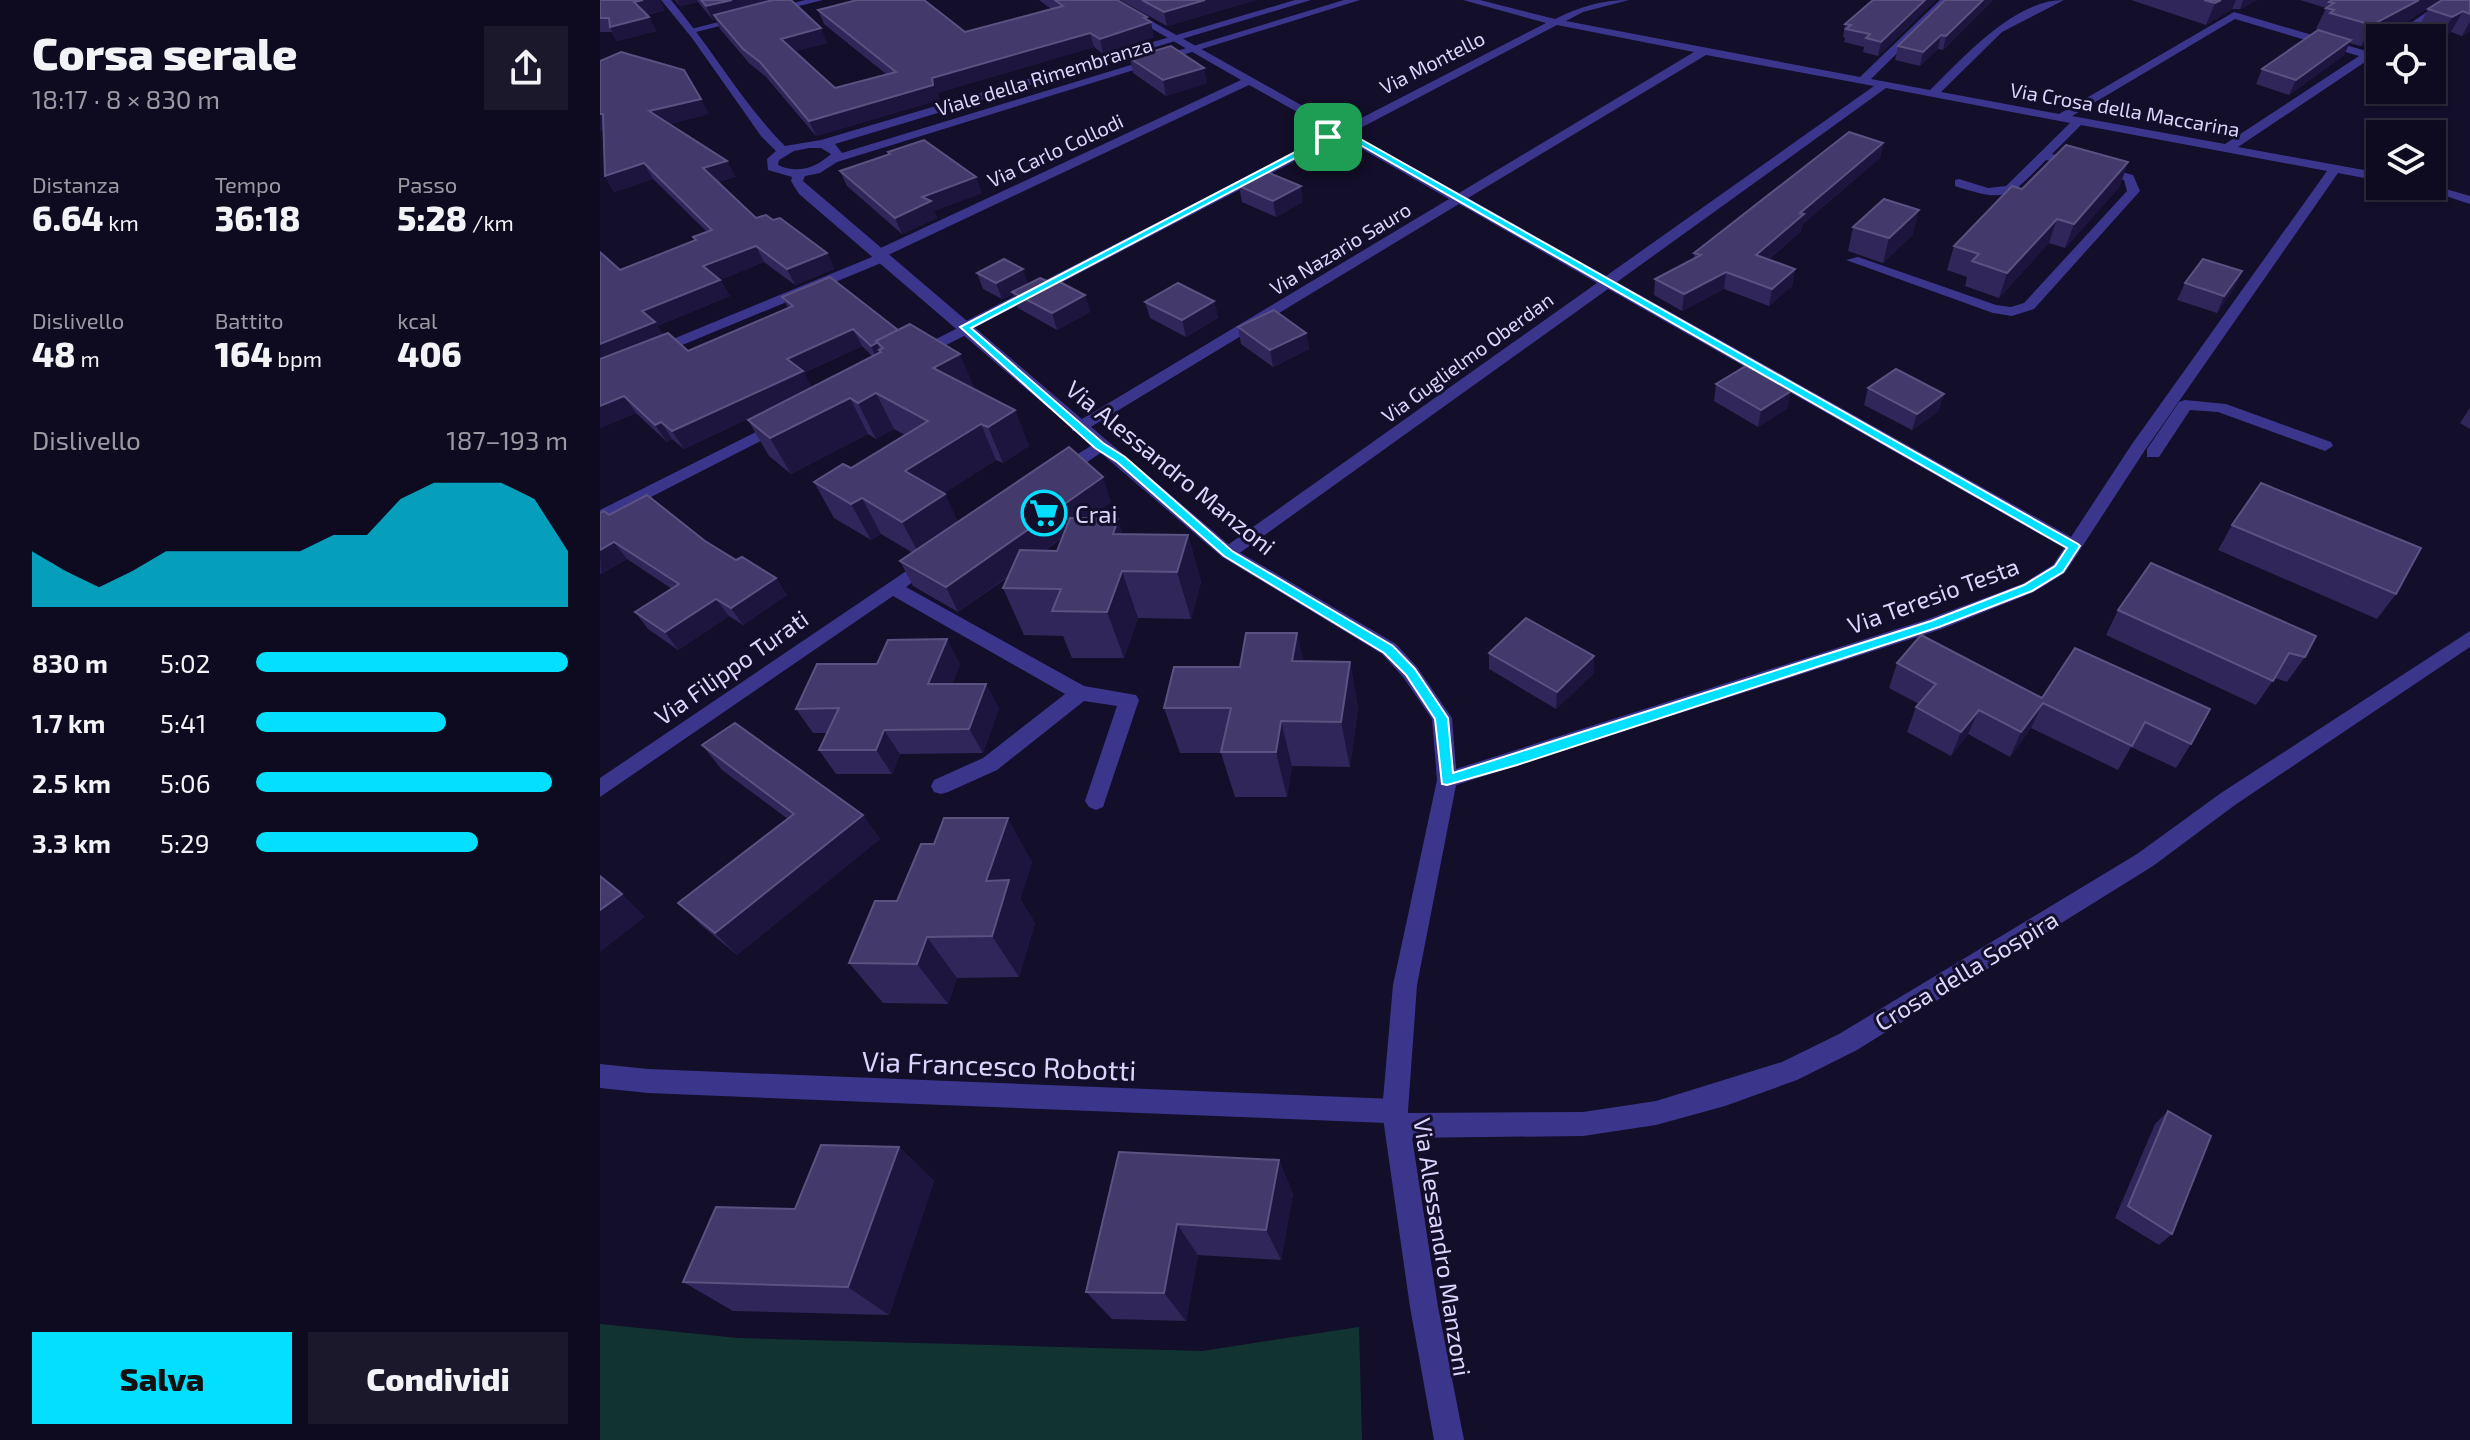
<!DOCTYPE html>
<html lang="it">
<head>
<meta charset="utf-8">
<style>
  body { margin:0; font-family:"Exo 2",sans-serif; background:#1c182c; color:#f1f3f6; height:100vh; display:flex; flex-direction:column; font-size:30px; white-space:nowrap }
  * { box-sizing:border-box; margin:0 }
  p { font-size:26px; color:#9b9aa4 }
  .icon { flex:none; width:44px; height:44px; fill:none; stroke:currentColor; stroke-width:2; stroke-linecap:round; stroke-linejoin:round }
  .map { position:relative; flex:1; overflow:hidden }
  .panel { display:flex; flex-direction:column; background:#0e0a1f; width:600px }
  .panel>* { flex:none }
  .controls { position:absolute; left:1766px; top:24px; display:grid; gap:16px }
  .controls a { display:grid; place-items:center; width:80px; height:80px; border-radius:0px; background:#0e0a1f; box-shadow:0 2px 6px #0004,0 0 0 2px #2e2b3d; font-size:40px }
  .pin { position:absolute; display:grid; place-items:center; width:68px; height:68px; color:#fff; margin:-34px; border-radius:16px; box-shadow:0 4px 12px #0006 }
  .round { display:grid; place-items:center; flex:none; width:84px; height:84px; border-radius:0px; background:#1c182c }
  .overview { display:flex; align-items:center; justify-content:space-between; height:136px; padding:0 32px }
  h1 { font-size:44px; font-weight:800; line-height:60px }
  .metrics { display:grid; grid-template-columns:repeat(3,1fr); gap:12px; height:136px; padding:8px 32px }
  .metrics div { display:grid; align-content:center }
  .metrics b { font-size:34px; font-weight:800 }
  .metrics small { font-size:22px; font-weight:400 }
  .metrics p { font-size:22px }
  .chart { height:224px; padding:16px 32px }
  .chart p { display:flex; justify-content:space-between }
  .chart svg { width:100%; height:144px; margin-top:8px; fill:#02dfff; opacity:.7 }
  .button { display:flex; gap:16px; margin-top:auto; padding:16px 32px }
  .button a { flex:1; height:92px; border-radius:0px; background:#02dfff; color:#111; font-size:32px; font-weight:800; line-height:92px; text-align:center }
  .button a+a { background:#1c182c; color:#f1f3f6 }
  ul { padding:0 32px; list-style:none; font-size:26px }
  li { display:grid; grid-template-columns:128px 96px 1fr; align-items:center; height:60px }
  li i { height:20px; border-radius:10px; background:#02dfff }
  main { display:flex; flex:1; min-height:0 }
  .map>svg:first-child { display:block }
  .green { fill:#113433 }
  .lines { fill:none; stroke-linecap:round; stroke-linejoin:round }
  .pedestrian { fill:#3b368b; fill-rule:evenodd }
  .minor { fill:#3b368b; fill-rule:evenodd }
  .tertiary { fill:#3b368b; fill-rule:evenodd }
  .wall { fill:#312659; fill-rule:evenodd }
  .shaded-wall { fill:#1d153e }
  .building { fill:#43396a; stroke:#5b5282; stroke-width:2 }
  .route { fill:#02dfff; stroke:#fff; stroke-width:2; fill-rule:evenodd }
  .labels { text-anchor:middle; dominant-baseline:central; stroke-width:6; stroke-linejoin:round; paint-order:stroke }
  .far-street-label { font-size:20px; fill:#dcd6ff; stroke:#130e29 }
  .street-label { font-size:24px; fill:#dcd6ff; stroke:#130e29 }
  .poi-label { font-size:24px; fill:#dcd6ff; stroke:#130e29; text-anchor:start }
  .near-street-label { font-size:28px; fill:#dcd6ff; stroke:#130e29 }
</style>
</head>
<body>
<main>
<section class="panel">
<div class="overview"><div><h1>Corsa serale</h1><p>18:17 · 8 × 830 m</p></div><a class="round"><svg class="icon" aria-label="share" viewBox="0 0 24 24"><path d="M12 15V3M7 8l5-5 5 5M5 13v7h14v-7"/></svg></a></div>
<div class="metrics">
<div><p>Distanza</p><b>6.64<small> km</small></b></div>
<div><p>Tempo</p><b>36:18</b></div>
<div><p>Passo</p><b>5:28<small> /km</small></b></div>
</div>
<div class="metrics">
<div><p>Dislivello</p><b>48<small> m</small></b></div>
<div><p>Battito</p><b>164<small> bpm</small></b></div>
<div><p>kcal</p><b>406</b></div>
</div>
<div class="chart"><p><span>Dislivello</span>187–193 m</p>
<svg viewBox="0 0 160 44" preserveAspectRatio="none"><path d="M0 44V27L10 33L20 38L30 33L40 27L50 27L60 27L70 27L80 27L90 22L100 22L110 11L120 6L130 6L140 6L150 11L160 27V44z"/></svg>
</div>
<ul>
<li><b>830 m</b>5:02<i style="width:100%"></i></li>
<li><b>1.7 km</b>5:41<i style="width:61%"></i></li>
<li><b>2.5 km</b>5:06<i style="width:95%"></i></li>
<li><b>3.3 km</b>5:29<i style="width:71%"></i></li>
</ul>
<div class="button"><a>Salva</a><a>Condividi</a></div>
</section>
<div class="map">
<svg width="1870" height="1440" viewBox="0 0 1870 1440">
  <rect width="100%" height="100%" fill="#130e29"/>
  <path class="green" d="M0 1324 138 1338 602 1351 759 1327 762 1440H0Z"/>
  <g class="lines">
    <path class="pedestrian" d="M1585 400 1626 404 1731 442 1733 446 1725 451 1618 412 1590 410 1559 457H1547V449L1579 402Z"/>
    <g class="minor">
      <path d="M205 0H223L92 33 87 30Z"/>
      <path d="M502 0H514L742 128 946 23 863 0H880L955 19C979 7 1002 0 1029 0L983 12 966 21 1260 77 1340 0H1351L1271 79 1330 90C1364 57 1414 0 1464 0L1402 32 1341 92 1459 114 1634 12 1766 51 1780 44V52L1638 147 1780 173V181L1738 173 1545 450 1465 573 1434 592 1342 629 847 788 840 786 837 780 840 774 1328 619 1422 584 1453 565 1464 548 1008 289 634 557H622L619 553 622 549 997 283 859 204 484 431H472V425L849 199 741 137 374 328 372 332 322 357H312V351L358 328 360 324 733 132 649 85 286 256V261L0 379V369L272 257V252L641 80ZM1635 19 1759 56 1625 144 1472 116ZM957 25 1094 52 859 193 751 133ZM1106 55 1274 86 1006 276 868 198ZM1286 88 1470 123 1406 186 1388 188 1359 179 1355 180V186C1407 203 1409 198 1446 160L1524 180 1527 191 1424 303 1411 307 1396 305 1258 257 1246 260 1393 313 1412 316 1434 309 1540 191 1533 175 1452 154 1481 125 1727 171 1532 444 1471 537 1017 282Z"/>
      <path d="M1844 0H1856L1801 38H1789Z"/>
      <path d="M1832 185 1870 196V204L1815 186Z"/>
      <path d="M182 419 188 421V427L0 523V510Z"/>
      <path d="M499 441 507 446 505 450 465 477H453L451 473 453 469Z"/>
      <path d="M330 555 336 557 339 561 336 565 306 587 484 686 536 695 539 700 503 807 496 810 489 807 485 801 517 706 484 701 397 770 348 792 341 794 334 792 331 786 334 780 383 758 465 694 293 596 0 797V778Z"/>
      <path d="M1870 631V647L1635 805 1553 866 1257 1050 1197 1080 1125 1106 1056 1125 983 1136 797 1138 788 1135 786 1123 48 1093 0 1088V1064L48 1069 795 1099 804 1102 807 1113 983 1112 1056 1101 1182 1062 1239 1034 1537 854 1621 793Z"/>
    </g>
    <path class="tertiary" d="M61 0H71C111 47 142 103 185 146L221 140 695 0H711L235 144 242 153 744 0H760L237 162 220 173 205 176 203 181 634 549 796 644 817 667 852 718 857 780 817 985 808 1111 838 1307 864 1440H834L810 1307 782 1111 793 985 837 780 832 719 803 677 782 654 622 557 199 194 191 181 192 177 168 170 167 159 176 151 161 136 92 38ZM209 148H221L231 154C216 168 197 174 178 165L179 160 194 151Z"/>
  </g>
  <g class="wall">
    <path d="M0 0 65 10 47 15 56 31 17 41 12 32H0Z"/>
    <path d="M75 0H191L227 43 195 51 235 88 286 74 224 24 218 10 365 32 451 9 439 0H517L548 21 554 37 503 54 494 47 337 93 339 100 216 136 166 77 149 63 120 29 116 20H113L98 2 80 6Z"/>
    <path d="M520 0H656L567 26Z"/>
    <path d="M1273 0H1336L1278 56 1263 52 1264 47 1244 42 1245 38 1243 37 1245 24Z"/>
    <path d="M1393 0 1343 50 1338 49 1320 66 1295 60 1298 46Z"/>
    <path d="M1531 0H1657L1640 9H1632L1606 25Z"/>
    <path d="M1700 0H1839L1801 26 1761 46 1749 43 1744 55 1689 95 1656 84 1662 69 1722 31 1716 29 1726 8Z"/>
    <path d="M1870 0V31L1862 36 1851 32 1841 38 1817 31 1828 9Z"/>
    <path d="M530 58 607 83 566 96 533 73Z"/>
    <path d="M109 114 69 124 127 161 135 177 118 182 156 218 227 253 234 269 195 285 164 262 120 280 130 296 57 326 63 335 88 351 188 308 182 297 230 277 374 389 415 410 429 446 403 463 396 460 344 493 358 522 511 502 489 518 523 534 588 535 601 582 591 619 538 618 524 658H472L463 636 424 635 403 588 408 577 358 612 313 586 300 561 313 553 281 534 271 540 234 518 214 482 251 468 305 435 294 429 276 439 268 434 191 474 169 456 148 420 179 404 84 449 72 439 67 442 36 413 0 428 20 270 95 241 93 237 107 232 53 179 14 192 5 176 3 131ZM262 346 272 356 211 387 204 373ZM462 538 457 551H444Z"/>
    <path d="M1283 143 1280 158 1203 224 1201 231 1168 260 1195 269 1192 286 1169 306 1124 289 1082 311 1054 295 1055 279 1094 259V253Z"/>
    <path d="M288 152 382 193 334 211 337 218 302 234 247 186 240 171 289 154Z"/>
    <path d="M639 186 703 202 676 217 642 202Z"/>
    <path d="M1520 186 1465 248 1449 243 1399 298 1365 286 1367 277 1347 270 1354 246 1422 189Z"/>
    <path d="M1253 227 1313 234 1283 263 1248 251Z"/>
    <path d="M1642 271 1634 288 1617 313 1577 300 1585 283Z"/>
    <path d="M377 273 428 284 449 282 485 295 490 312 457 330 418 308 413 294 402 299 383 289Z"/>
    <path d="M614 301 618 318 586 337 550 318 545 302Z"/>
    <path d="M638 327 706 333 709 349 673 367 641 344Z"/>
    <path d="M1116 384 1188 408 1158 427 1114 401Z"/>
    <path d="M1268 388 1339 411 1312 430 1264 405Z"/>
    <path d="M1870 408V429L1860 423Z"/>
    <path d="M0 513 105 541 136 560 176 578 187 595 143 625 129 616 78 650 48 629 35 612 72 589 27 559 1 574 0 573Z"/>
    <path d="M1632 525 1796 594 1777 619 1618 550Z"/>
    <path d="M1518 610 1705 657 1687 682 1675 678 1656 705 1506 635Z"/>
    <path d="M697 633 703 661 750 662 758 708 750 767 692 766 687 797H635L621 753H580L564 708 640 667Z"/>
    <path d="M1475 648 1591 744 1576 768 1531 747 1518 770 1431 728 1410 757 1368 734 1351 756 1307 732 1316 707 1319 704 1289 688 1297 663 1442 698Z"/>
    <path d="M889 653 994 673 956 709 889 669Z"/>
    <path d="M360 664 352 684 399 708 383 753 300 754 292 774H236L219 750 227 733H213L196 709Z"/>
    <path d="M102 745 263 815 280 839 137 955 101 925 78 903 188 819 122 770Z"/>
    <path d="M432 862 420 899 435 923 419 977 357 978 348 1004 283 1003 249 963 297 901Z"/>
    <path d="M1568 1111 1572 1234 1559 1245 1515 1218 1555 1124Z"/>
    <path d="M299 1147 334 1181 289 1315 133 1311 83 1282 195 1209Z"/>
    <path d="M519 1152 679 1160 693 1194 681 1260 598 1255 586 1321 512 1319 486 1292Z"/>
  </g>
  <g class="shaded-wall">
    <path d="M43 0H60L65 10 41 16 34 2Z"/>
    <path d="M77 0H97L98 2 80 6Z"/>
    <path d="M132 0H183L114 15 116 20H113L106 6Z"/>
    <path d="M605 0H656L567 26 564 12Z"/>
    <path d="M1325 0H1336L1278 56 1281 42Z"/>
    <path d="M1383 0H1393L1343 50 1346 36Z"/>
    <path d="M1621 0H1636L1632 9 1606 25 1615 3Z"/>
    <path d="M1643 0H1657L1640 9Z"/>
    <path d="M1819 0H1839L1801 26 1761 46 1772 25Z"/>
    <path d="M1863 11 1851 32 1841 38 1852 17Z"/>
    <path d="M49 17 56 31 17 41 10 27Z"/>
    <path d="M547 17 549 23 551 22 554 37 503 54 500 39Z"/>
    <path d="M1870 21V31L1862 36Z"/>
    <path d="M221 28 227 43 188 53 181 39Z"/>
    <path d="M490 33 494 47 337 93 339 100 216 136 209 121 332 78Z"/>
    <path d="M1341 35 1338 49 1320 66 1323 52Z"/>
    <path d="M1751 40 1744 55 1689 95 1696 80Z"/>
    <path d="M604 68 607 83 566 96 563 80Z"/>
    <path d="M101 99 109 114 58 127 49 111Z"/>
    <path d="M0 114H3L12 130 0 131Z"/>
    <path d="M1283 143 1280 158 1203 224 1201 231 1153 272 1156 255 1200 213Z"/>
    <path d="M127 161 135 177 112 184 103 168Z"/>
    <path d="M1528 162 1520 186 1465 248 1474 224Z"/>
    <path d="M44 163 53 179 14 192 5 176Z"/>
    <path d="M376 177 382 193 334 211 337 218 302 234 295 218 322 197Z"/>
    <path d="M701 186 703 202 676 217 673 201Z"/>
    <path d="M1319 210 1313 234 1283 263 1289 238Z"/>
    <path d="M1457 219 1449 243 1399 298 1407 273Z"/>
    <path d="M156 246 164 262 120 280 130 296 57 326 65 339 0 366V344L42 311 103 266Z"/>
    <path d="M227 253 234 269 195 285 187 269Z"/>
    <path d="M423 269 429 285 412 292 413 294 402 299 396 283Z"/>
    <path d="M1195 269 1192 286 1169 306 1172 289Z"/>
    <path d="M1642 271 1634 288 1617 313 1624 296Z"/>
    <path d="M1126 272 1124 289 1082 311 1084 294Z"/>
    <path d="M485 295 490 312 457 330 452 313Z"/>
    <path d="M614 301 618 318 586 337 582 320Z"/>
    <path d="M253 329 262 346 204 373 212 388 84 449 72 431 187 359Z"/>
    <path d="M706 333 709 349 673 367 670 350Z"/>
    <path d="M277 343 284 360 279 363 271 346Z"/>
    <path d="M360 354 375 389 333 368Z"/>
    <path d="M1191 391 1188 408 1158 427 1161 410Z"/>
    <path d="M276 393 294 429 276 439 258 403Z"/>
    <path d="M1344 394 1339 411 1312 430 1317 414Z"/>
    <path d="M24 396 36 413 0 428V406Z"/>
    <path d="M250 398 268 434 191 474 170 438Z"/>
    <path d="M415 410 429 446 403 463 388 427Z"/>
    <path d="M61 422 72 439 67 442 55 425Z"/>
    <path d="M381 424 396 460 323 507 305 471Z"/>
    <path d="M503 477 511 502 358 612 346 587Z"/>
    <path d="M345 494 362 530 321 558 302 522Z"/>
    <path d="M262 498 281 534 271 540 251 504Z"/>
    <path d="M518 519 534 566 513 534Z"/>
    <path d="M588 535 601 582 591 619 577 572Z"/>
    <path d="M14 542 27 559 1 574 0 550Z"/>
    <path d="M522 571 538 618 524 658 507 612Z"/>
    <path d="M176 578 187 595 143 625 131 608Z"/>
    <path d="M116 599 129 616 78 650 65 632Z"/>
    <path d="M697 633 707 679 692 661Z"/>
    <path d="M347 639 360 664 342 709 328 684Z"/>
    <path d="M994 656V673L956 709 957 692Z"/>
    <path d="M750 662 758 708 750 767 741 722Z"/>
    <path d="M386 684 399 708 383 753 369 729Z"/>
    <path d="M1443 703 1431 728 1410 757 1421 732Z"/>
    <path d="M1379 710 1368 734 1351 756 1361 732Z"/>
    <path d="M681 721 692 766 687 797 676 752Z"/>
    <path d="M284 730 300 754 292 774 276 750Z"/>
    <path d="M263 815 280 839 137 955 115 933Z"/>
    <path d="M408 818 432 862 420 899 435 923 419 977 392 936 386 881Z"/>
    <path d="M22 894 45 917 0 952V910Z"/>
    <path d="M327 937 357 978 348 1004 317 964Z"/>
    <path d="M299 1147 334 1181 289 1315 248 1287Z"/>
    <path d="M679 1160 693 1194 681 1260 666 1230Z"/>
    <path d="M577 1224 598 1255 586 1321 564 1293Z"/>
  </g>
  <g class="building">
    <path d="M0 0H43L34 2 49 17 10 27 9 18H0Z"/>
    <path d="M101 0H132L106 6Z"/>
    <path d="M173 0H191L221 28 181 39 235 88 296 72 218 10 257 0H324L365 32 463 6 455 0H517L547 17 544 18 551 22 500 39 490 33 332 78 333 85 209 121 160 62 143 49 114 15Z"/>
    <path d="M542 0H605L564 12Z"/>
    <path d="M1273 0H1325L1281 42 1266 38 1270 34 1246 29 1251 25 1245 24Z"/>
    <path d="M1345 0H1383L1346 36 1341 35 1323 52 1298 46Z"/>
    <path d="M1604 0H1621L1615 3Z"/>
    <path d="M1732 0H1819L1772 25 1730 13 1734 10 1726 8 1734 3 1729 2Z"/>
    <path d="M1842 0H1870V14L1863 11 1852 17 1828 9Z"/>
    <path d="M1718 30 1751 40 1696 80 1662 69Z"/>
    <path d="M571 46 604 68 563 80 530 58Z"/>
    <path d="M21 52 84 70 101 99 49 111 127 161 103 168 156 218 166 215 173 220 180 218 227 253 187 269 156 246 103 266 120 280 42 311 55 322 0 344V252L20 270 96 240 93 237 112 230 44 163 5 176 3 114H0V61Z"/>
    <path d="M1249 132 1283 143 1200 213 1204 214 1156 255 1195 269 1172 289 1126 272 1084 294 1055 279 1101 255 1094 253Z"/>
    <path d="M324 140 376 177 322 197 331 201 295 218 240 171 290 154 288 152Z"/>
    <path d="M1466 145 1528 162 1474 224 1457 219 1407 273 1372 261 1379 254 1354 246 1412 186 1422 189Z"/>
    <path d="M667 172 701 186 673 201 639 186Z"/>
    <path d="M1284 199 1319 210 1289 238 1253 227Z"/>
    <path d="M404 259 423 269 396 283 377 273Z"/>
    <path d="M1603 259 1642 271 1624 296 1585 283Z"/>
    <path d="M230 277 298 330 276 341 278 342 271 346 253 329 187 359 203 371 72 431 61 422 55 425 24 396 0 406V359L68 333 88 351 193 306 182 297Z"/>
    <path d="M440 278 449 282 454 279 485 295 452 313 412 292Z"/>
    <path d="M578 283 614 301 582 320 545 302Z"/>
    <path d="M674 310 706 333 670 350 638 327Z"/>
    <path d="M310 324 360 354 333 368 415 410 388 427 381 424 305 471 345 494 302 522 262 498 251 504 214 482 243 464 251 468 328 421 276 393 258 403 250 398 170 438 148 420 281 352 279 350 283 348 276 341Z"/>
    <path d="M1146 366 1191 391 1161 410 1116 384Z"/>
    <path d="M1296 369 1344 394 1317 414 1268 388Z"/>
    <path d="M469 447 503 477 346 587 300 561Z"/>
    <path d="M1661 483 1821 548 1796 594 1632 525Z"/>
    <path d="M47 495 105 541 136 560 142 557 176 578 131 608 116 599 65 632 35 612 79 584 14 542 0 550V513L4 511 9 515Z"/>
    <path d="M470 518 518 519 513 534 588 535 577 572 522 571 507 612 452 611 461 589 403 588 420 550 457 551Z"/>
    <path d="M1551 563 1716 636 1705 657 1689 653 1673 681 1518 610Z"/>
    <path d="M926 618 994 656 957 692 889 653Z"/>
    <path d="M646 633H697L692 661 750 662 741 722 681 721 676 752H621L631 708H564L574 667H640Z"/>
    <path d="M1321 635 1442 698 1475 648 1610 709 1591 744 1545 722 1532 746 1443 703 1421 732 1379 710 1361 732 1316 707 1336 684 1297 663Z"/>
    <path d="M347 639 328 684H386L369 729 284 730 276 750H219L239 708 196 709 217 664H277L288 640Z"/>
    <path d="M135 723 263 815 115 933 78 903 194 814 102 745Z"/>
    <path d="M344 818H408L386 881 409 880 392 936 327 937 317 964 249 963 275 901H297L321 844H334Z"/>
    <path d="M0 876 22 894 0 910Z"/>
    <path d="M1568 1111 1611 1136 1572 1234 1528 1206Z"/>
    <path d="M221 1145 299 1147 248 1287 83 1282 116 1207 195 1209Z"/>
    <path d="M519 1152 679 1160 666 1230 577 1224 564 1293 486 1292Z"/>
  </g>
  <path class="route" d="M741 128 1478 544 1480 546 1463 572 1432 591 1339 627 917 765 847 785 842 784 835 719 806 675 784 653 624 556 517 462 495 448 360 327ZM741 134 1467 548 1455 566 1424 585 1331 621 853 773 848 718 815 669 793 646 632 551 525 457 503 443 371 328Z"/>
  <defs>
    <g id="supermarket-ring" transform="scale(2.3)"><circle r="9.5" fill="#130e29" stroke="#02dfff" stroke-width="1.5"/><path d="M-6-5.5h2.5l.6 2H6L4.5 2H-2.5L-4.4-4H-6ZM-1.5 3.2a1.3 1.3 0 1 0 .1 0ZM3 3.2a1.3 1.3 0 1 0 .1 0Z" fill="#02dfff"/></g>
  </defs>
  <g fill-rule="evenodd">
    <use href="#supermarket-ring" x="444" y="513"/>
  </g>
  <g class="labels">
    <g class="far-street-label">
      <text transform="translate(832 62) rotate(-27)">Via Montello</text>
      <text transform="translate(444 76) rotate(-17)">Viale della Rimembranza</text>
      <text transform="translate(1525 109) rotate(10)">Via Crosa della Maccarina</text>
      <text transform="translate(455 150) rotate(-25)">Via Carlo Collodi</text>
      <text transform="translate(740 248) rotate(-31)">Via Nazario Sauro</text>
      <text transform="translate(867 357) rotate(-36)">Via Guglielmo Oberdan</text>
    </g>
    <g class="street-label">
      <text transform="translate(571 467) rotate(39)">Via Alessandro Manzoni</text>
      <text transform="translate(1333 595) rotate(-20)">Via Teresio Testa</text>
      <text transform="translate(131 667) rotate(-35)">Via Filippo Turati</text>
      <text transform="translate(1366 970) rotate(-31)">Crosa della Sospira</text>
      <text transform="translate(843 1247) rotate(81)">Via Alessandro Manzoni</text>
    </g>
    <g class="poi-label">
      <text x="475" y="513">Crai</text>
    </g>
    <g class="near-street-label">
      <text transform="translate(399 1065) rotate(2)">Via Francesco Robotti</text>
    </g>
  </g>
</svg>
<div class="controls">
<a><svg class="icon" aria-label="locate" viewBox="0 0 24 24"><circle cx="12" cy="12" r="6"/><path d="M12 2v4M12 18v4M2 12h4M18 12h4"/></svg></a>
<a><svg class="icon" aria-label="layers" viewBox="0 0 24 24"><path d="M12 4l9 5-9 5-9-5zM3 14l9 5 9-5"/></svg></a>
</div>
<div class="pin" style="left:728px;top:137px;background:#1e9e55"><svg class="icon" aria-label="arrive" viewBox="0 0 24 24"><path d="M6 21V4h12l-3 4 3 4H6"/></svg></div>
</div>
</main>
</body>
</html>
